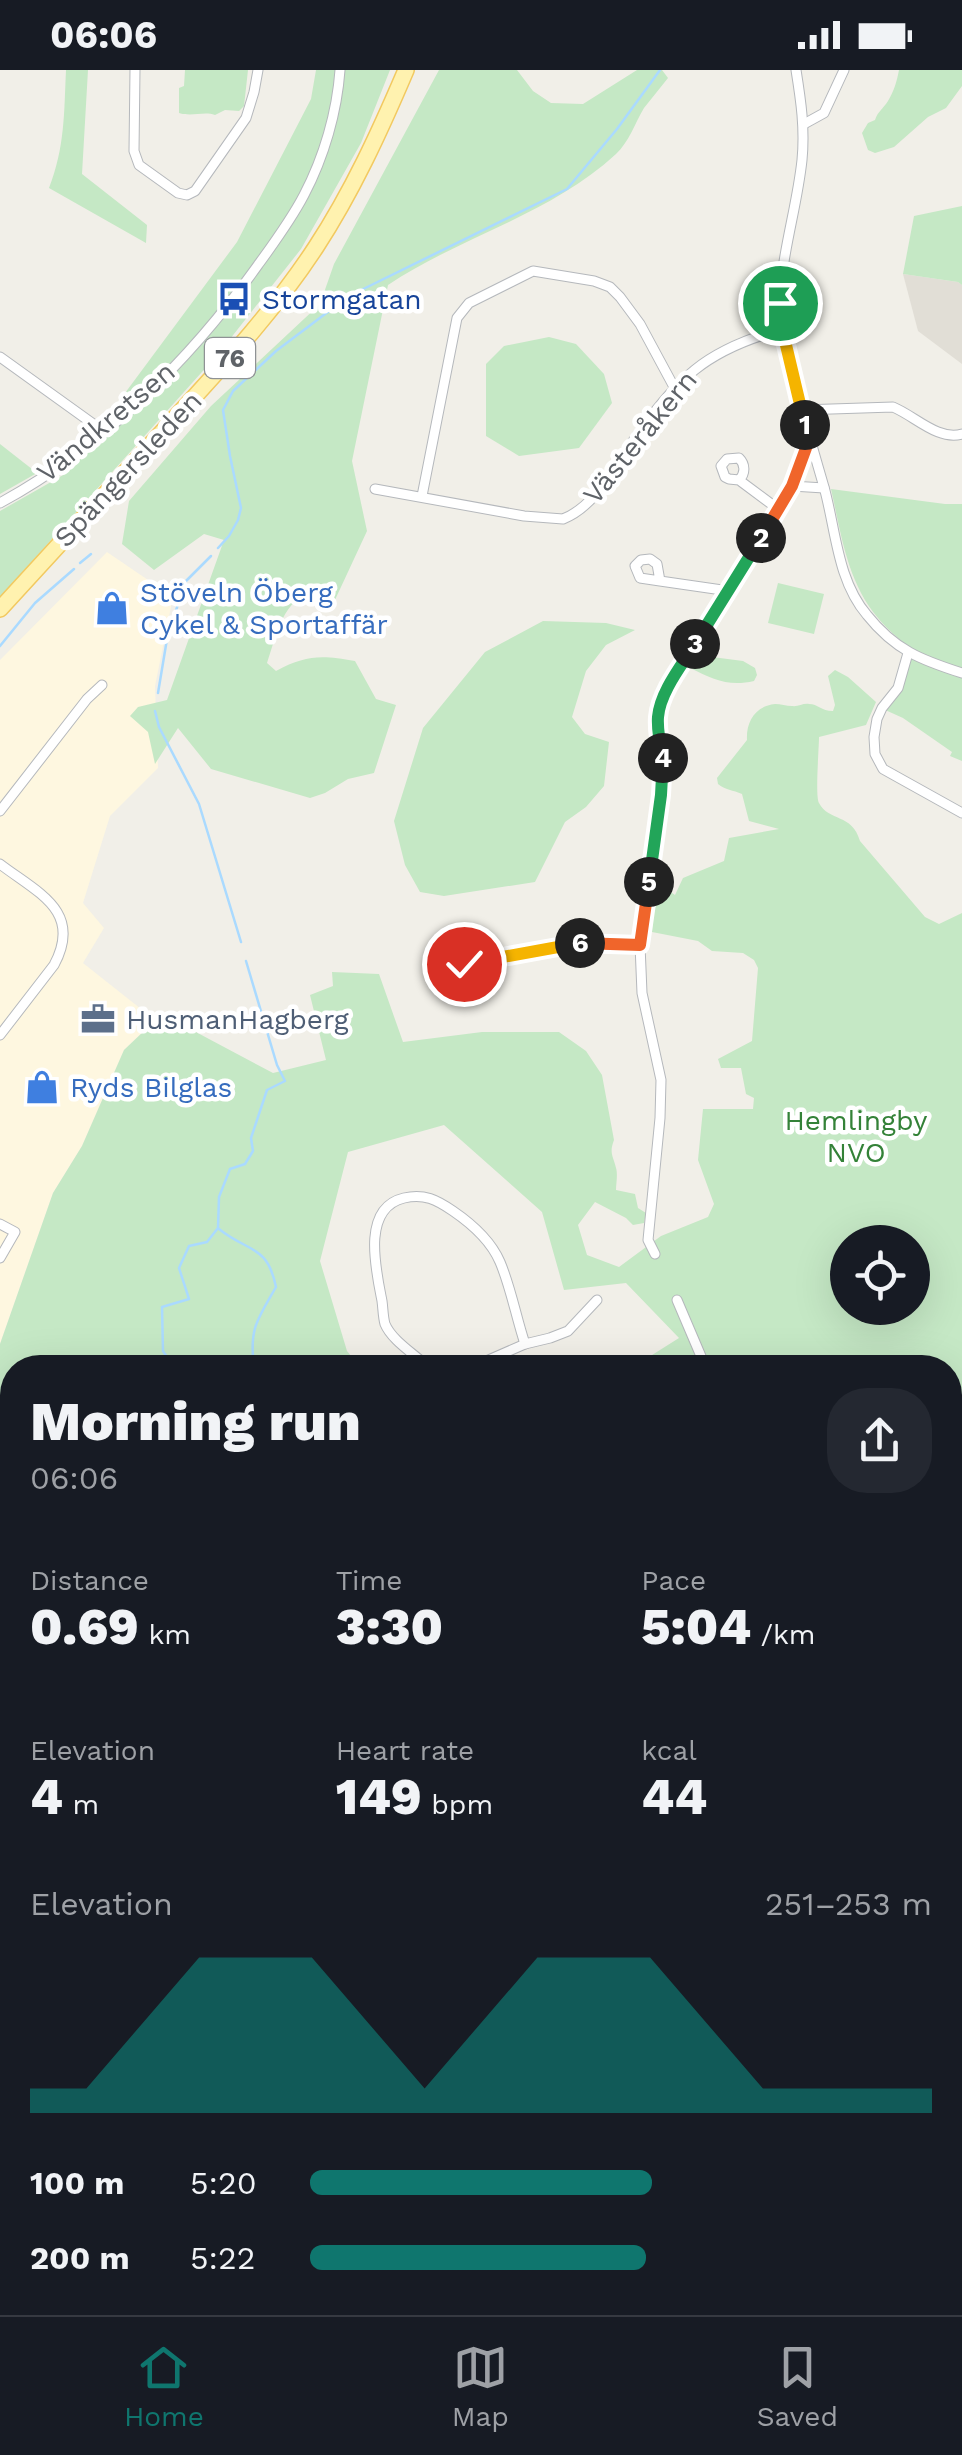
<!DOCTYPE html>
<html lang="en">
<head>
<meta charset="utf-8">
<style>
  body { margin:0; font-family:"Work Sans",sans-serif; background:#242831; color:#f1f3f6; height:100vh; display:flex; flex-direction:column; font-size:38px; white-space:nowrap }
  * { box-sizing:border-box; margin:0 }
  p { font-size:32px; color:#9ea1a6 }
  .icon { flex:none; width:55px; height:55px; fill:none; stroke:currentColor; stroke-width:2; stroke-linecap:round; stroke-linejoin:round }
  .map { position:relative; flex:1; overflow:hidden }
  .drawer { position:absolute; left:0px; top:1285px; width:962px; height:960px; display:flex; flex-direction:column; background:#171b24; border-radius:40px 40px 0 0; box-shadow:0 10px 40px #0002 }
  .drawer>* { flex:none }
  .buttons { position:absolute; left:830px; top:1155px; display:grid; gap:20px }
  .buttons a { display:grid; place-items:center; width:100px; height:100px; border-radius:50%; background:#171b24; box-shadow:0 10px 40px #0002; font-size:50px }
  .pin { position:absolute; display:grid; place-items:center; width:85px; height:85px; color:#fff; margin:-42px; border:5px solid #fff; border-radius:50%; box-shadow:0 2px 10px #0007 }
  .km { position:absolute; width:50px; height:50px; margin:-25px; border-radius:50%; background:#222; color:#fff; font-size:28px; line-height:50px; text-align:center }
  .round { display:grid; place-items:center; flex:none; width:105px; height:105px; border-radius:40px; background:#242831 }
  .summary { display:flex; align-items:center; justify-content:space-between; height:170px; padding:0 30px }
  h1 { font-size:55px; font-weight:800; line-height:75px }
  .figures { display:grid; grid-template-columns:repeat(3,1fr); gap:15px; height:170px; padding:10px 30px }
  .figures div { display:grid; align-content:center }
  .figures b { font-size:50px; font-weight:800 }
  .figures small { font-size:28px; font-weight:400 }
  .figures p { font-size:28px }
  .chart { height:280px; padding:20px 30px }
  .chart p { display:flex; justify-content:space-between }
  .chart svg { width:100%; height:180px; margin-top:10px; fill:#0f766e; opacity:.7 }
  ul { padding:0 30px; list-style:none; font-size:32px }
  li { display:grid; grid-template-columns:160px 120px 1fr; align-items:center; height:75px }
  li i { height:25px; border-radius:12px; background:#0f766e }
  .status { display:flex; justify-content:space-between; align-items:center; height:70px; padding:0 50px; background:#171b24; direction:ltr }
  .status svg { height:28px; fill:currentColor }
  .tab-bar { display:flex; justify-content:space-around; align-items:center; height:140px; border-top:2px solid #363941; background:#171b24; font-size:28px; color:#9ea1a6 }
  .tab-bar a { display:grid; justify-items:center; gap:5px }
  .tab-bar .active { color:#0f766e }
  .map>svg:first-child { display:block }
  .commercial { fill:#fef7e0 }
  .education { fill:#e1ded6 }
  .green { fill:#c5e8c5; fill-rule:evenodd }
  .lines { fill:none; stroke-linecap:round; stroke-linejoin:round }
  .stream { stroke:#aadaff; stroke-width:2.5 }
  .minor-casing { stroke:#b5b8bc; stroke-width:11 }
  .primary-casing { stroke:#f2c960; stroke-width:18 }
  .minor { stroke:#fff; stroke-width:9 }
  .primary { stroke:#fff2af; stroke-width:15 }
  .split-1-casing { stroke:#fff; stroke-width:20 }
  .split-2-casing { stroke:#fff; stroke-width:20 }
  .split-3-casing { stroke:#fff; stroke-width:20 }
  .split-4-casing { stroke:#fff; stroke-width:20 }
  .split-5-casing { stroke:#fff; stroke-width:20 }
  .split-6-casing { stroke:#fff; stroke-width:20 }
  .split-7-casing { stroke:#fff; stroke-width:20 }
  .split-1 { stroke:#f5b400; stroke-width:12 }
  .split-2 { stroke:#f0652b; stroke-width:12 }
  .split-3 { stroke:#22a559; stroke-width:12 }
  .split-4 { stroke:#22a559; stroke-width:12 }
  .split-5 { stroke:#22a559; stroke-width:12 }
  .split-6 { stroke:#f0652b; stroke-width:12 }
  .split-7 { stroke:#f5b400; stroke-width:12 }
  .labels { text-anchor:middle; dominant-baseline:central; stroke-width:9; stroke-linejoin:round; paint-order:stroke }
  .shield { fill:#fff; stroke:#8f9295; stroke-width:2.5 }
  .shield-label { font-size:25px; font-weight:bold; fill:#5f6368 }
  .transit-label { font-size:28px; fill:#164399; stroke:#fff; text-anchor:start }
  .street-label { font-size:28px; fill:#5f6368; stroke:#fff }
  .shop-label { font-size:28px; fill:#366cbe; stroke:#fff; text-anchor:start }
  .service-label { font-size:28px; fill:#4e5e75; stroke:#fff; text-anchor:start }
  .park-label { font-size:28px; fill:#348238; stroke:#fff }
</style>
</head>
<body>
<div class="status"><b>06:06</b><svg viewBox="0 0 49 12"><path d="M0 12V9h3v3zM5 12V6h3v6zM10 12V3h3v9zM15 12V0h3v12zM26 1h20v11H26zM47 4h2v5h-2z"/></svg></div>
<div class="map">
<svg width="962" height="2245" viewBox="0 0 962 2245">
  <rect width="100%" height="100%" fill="#f1efe8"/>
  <path class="commercial" d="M107 482 173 527 155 616 158 698 110 746 83 833 104 858 83 893 155 950 124 980 82 1076 53 1123 0 1274V590Z"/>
  <g class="education">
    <path d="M903 204 958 212 962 215V294L918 261Z"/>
    <path d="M12 1487V1773L4 1772 0 1767V1515Z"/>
  </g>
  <g class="green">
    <path d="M66 0H88L82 104 147 155 146 173 49 118C65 77 64 43 66 0Z"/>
    <path d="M185 0H248L244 36 239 41 225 40 215 45C204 41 192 47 179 43V18L184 16Z"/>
    <path d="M316 0H390L361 73 301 179 219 283 0 527V441L65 404 237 172 311 29Z"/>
    <path d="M439 0H517L533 21 551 33 583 34 637 0H662L668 8C660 18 652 28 644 38 635 53 629 72 616 84 550 145 461 166 388 215L352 391 367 461 334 532 308 523C281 535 276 567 267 593L276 601C306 585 321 585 355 591L376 629 396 635 374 703 348 709 325 723 310 728 211 699 178 658 155 694 148 662 130 646 138 637 167 630 224 470 204 464 154 500 122 474 129 431 211 336 320 234 334 194Z"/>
    <path d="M899 0H962V16L946 38 928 47 894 77 875 83 868 80 862 63 868 53 875 50C878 41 883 39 888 31 894 21 897 11 899 0Z"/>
    <path d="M962 136V215L958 212 903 204 914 146Z"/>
    <path d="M549 267 576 274 604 304 612 333 579 378 519 386 486 366V294L504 276Z"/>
    <path d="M0 374 37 403 0 424Z"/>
    <path d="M831 419 945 434H962V691L950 686 952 682 903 648 883 639 901 604 907 576C897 567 886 558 878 548 847 512 841 463 831 419Z"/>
    <path d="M778 513 824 524 814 564 768 553Z"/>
    <path d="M543 551 606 553 635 560 606 575 586 601 572 647 585 664 609 672 604 716 586 737 565 752 535 812 444 826 420 822 405 795 394 751 423 658 485 582Z"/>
    <path d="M697 585 743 591 755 598 757 605 754 611C728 617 713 609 690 598V590Z"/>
    <path d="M835 600 848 607 876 632 866 655 819 667C819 679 815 726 819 733 829 752 852 743 860 771L925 847 939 854 962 843V2245H0V1798L12 1791V1805L5 1813V1820L12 1823V2232H950V1298L633 1297 679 1268 626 1213 564 1220 542 1142 444 1055 348 1082 320 1191 347 1281 360 1297 12 1298V1487L0 1514V1274L53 1123 82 1076 124 980 162 944 273 1003 326 990 310 925 333 916 332 902 379 904 403 972 482 962H559L586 981 602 1005 614 1070C609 1083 613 1086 616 1098 618 1104 616 1114 616 1120L635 1124 638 1138 646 1143 644 1153 633 1155 626 1148 595 1132 578 1155 587 1185 619 1197 661 1166 708 1147 714 1134 698 1090 703 1039H753L754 1028 746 1024 741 998H721L718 989 752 971 758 898 754 890 743 883 712 881 698 871 652 862 654 818 662 816 675 825 683 808 724 791 729 768 779 759 749 751 742 724C733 720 725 720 718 714L717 708 747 670C746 652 755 636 775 634 781 634 786 636 792 636 798 637 803 633 809 634 818 634 821 641 833 641L835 635 828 606ZM848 1172H912V1238H848Z"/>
  </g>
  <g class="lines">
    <g class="stream">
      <path d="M218 478 229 466 238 450 241 438 230 386 223 340 233 321 276 281 349 226 567 119 617 59 660 0"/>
      <path d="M80 493 91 484"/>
      <path d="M0 576 35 533 74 499"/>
      <path d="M158 623 167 569 185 512 211 486"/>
      <path d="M155 641 159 657 199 734 241 872"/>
      <path d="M219 1159C249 1183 267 1174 276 1217 257 1250 249 1258 254 1298"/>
      <path d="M174 1298 163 1281 162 1237 189 1229 179 1198 189 1176 207 1172 218 1158 219 1127 230 1099 245 1094 253 1081 251 1068 267 1020 285 1011 277 995 246 891"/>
      <path d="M0 1483 12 1462"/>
      <path d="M211 2232 219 2245"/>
      <path d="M674 2232 675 2236"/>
    </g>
    <g class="minor-casing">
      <g id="minor">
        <path d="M135 0 134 81 139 95 178 123 187 125 195 121 246 48 254 22 258 0"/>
        <path d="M796 0C801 31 805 59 802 90 797 138 781 185 780 233 780 253 786 273 790 293 800 335 812 376 824 417 836 460 837 510 867 545 895 580 921 590 962 603"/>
        <path d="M804 54 824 43 844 0"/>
        <path d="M0 287 103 361"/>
        <path d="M801 340 893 337C915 346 938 371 962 364"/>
        <path d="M739 410C746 403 745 394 739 388L727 389 721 396 725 407 729 409 739 410 778 439"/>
        <path d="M792 416 824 418"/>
        <path d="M375 419 524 446 563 449C594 437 613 400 631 374 677 309 704 280 783 259"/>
        <path d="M422 426 457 248 469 233 533 201 594 211 610 217 620 227 640 254 674 317"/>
        <path d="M0 433C103 377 190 290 258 195 274 173 291 150 304 125 324 87 337 42 340 0"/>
        <path d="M660 511 640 508 635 496 641 490 650 489 657 494 660 511 729 521"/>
        <path d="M908 583 898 618 882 638 877 649 874 667 875 684 883 699 962 743"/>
        <path d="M0 741 87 629 102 615"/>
        <path d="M0 794C38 823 83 841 54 895L0 965"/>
        <path d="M447 896 578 873 640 875"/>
        <path d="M0 1154 15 1162 0 1188"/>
        <path d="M655 1184 648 1170 660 1048 661 1010 642 923 640 875 661 725 663 686 657 651 663 627 792 416 809 370"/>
        <path d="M677 1230 706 1298"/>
        <path d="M429 1298C416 1285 392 1271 385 1254 383 1247 383 1238 382 1231 376 1200 361 1138 404 1128 424 1123 437 1130 453 1141 472 1154 491 1171 500 1192 511 1218 516 1247 525 1274"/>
        <path d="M470 1298 525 1274 550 1268 568 1261 597 1230"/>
        <path d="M0 1383 12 1411"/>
        <path d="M0 1794 12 1786"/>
      </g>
    </g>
    <g class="primary-casing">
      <path id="primary" d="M0 539C55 479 110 419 165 359 218 301 273 243 316 177 352 122 380 61 406 0"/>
    </g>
    <use href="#minor" class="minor"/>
    <use href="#primary" class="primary"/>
  </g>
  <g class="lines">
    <g class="split-1-casing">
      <path id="split-1" d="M780 233 786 275 805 355"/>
    </g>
    <g class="split-2-casing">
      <path id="split-2" d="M761 468 792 416 809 370 805 355"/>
    </g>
    <g class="split-3-casing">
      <path id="split-3" d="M695 574 761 468"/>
    </g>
    <g class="split-4-casing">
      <path id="split-4" d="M663 688C660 674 657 661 658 647 660 622 682 595 695 574"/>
    </g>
    <g class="split-5-casing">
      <path id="split-5" d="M649 812 661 725 663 688"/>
    </g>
    <g class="split-6-casing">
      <path id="split-6" d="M580 873 640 875 649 812"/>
    </g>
    <g class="split-7-casing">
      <path id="split-7" d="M464 894 580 873"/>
    </g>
    <use href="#split-1" class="split-1"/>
    <use href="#split-2" class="split-2"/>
    <use href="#split-3" class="split-3"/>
    <use href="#split-4" class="split-4"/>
    <use href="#split-5" class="split-5"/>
    <use href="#split-6" class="split-6"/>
    <use href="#split-7" class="split-7"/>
  </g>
  <defs>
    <g id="bus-bare" transform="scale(2.7)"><path d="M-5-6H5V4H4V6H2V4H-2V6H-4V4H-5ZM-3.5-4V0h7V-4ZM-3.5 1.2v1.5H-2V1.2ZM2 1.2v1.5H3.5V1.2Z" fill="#1a4fb4" stroke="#fff" stroke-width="2.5" paint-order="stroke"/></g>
    <g id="shop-bare" transform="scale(2.7)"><path d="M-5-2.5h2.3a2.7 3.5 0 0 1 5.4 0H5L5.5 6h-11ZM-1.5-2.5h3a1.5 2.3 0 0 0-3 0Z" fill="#3f7fe0" stroke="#fff" stroke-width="2.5" paint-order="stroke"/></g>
    <g id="office-bare" transform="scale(2.7)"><path d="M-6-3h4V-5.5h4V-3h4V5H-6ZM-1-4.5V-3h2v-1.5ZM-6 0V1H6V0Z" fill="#5c6f8a" stroke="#fff" stroke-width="2.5" paint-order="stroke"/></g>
  </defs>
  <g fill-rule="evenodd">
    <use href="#bus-bare" x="234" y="229"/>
    <use href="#shop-bare" x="112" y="538"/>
    <use href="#office-bare" x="98" y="949"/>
    <use href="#shop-bare" x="42" y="1017"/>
  </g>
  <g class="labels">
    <rect class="shield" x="205" y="268" width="50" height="40" rx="8"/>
    <g class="shield-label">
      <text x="230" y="288">76</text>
    </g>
    <g class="transit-label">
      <text x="262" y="229">Stormgatan</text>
    </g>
    <g class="street-label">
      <text transform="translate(106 352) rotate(-40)">Vändkretsen</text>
      <text transform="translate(640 367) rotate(-51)">Västeråkern</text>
      <text transform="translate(128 399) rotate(-47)">Spängersleden</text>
    </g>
    <g class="shop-label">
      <text x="140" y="522">Stöveln Öberg<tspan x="140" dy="32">Cykel &amp; Sportaffär</tspan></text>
      <text x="70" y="1017">Ryds Bilglas</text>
    </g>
    <g class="service-label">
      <text x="126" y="949">HusmanHagberg</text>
    </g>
    <g class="park-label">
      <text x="856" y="1050">Hemlingby<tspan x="856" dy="32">NVO</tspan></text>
    </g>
  </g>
</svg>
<div class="buttons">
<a><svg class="icon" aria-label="locate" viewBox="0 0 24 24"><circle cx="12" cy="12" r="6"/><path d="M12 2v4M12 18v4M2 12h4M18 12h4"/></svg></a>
</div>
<div class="pin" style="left:780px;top:233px;background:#1e9e55"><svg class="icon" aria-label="arrive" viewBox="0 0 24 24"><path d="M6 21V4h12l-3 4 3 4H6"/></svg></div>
<div class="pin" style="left:464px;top:894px;background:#d93025"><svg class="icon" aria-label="check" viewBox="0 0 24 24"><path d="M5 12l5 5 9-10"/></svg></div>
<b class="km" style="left:805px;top:355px">1</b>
<b class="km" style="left:761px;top:468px">2</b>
<b class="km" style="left:695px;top:574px">3</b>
<b class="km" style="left:663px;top:688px">4</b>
<b class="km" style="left:649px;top:812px">5</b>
<b class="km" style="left:580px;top:873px">6</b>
<section class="drawer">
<div class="summary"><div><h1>Morning run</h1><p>06:06</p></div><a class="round"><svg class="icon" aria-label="share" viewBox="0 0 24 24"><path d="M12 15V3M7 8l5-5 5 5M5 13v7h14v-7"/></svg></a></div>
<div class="figures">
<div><p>Distance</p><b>0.69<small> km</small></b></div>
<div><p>Time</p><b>3:30</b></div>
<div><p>Pace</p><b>5:04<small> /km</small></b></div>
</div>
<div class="figures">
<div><p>Elevation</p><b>4<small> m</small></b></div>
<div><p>Heart rate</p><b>149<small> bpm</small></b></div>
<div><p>kcal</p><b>44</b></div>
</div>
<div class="chart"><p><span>Elevation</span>251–253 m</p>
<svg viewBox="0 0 160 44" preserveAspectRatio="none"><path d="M0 44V38L10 38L20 22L30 6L40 6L50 6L60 22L70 38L80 22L90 6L100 6L110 6L120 22L130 38L140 38L150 38L160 38V44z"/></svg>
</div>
<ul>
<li><b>100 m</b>5:20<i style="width:55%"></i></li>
<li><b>200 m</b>5:22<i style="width:54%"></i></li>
</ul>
</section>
</div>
<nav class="tab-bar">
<a class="active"><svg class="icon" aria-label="home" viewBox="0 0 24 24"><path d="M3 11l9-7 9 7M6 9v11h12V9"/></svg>Home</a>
<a><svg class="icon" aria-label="map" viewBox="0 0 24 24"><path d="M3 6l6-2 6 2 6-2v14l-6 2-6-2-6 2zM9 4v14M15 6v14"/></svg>Map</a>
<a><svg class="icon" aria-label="saved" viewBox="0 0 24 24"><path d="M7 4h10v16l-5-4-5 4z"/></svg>Saved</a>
</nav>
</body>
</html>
